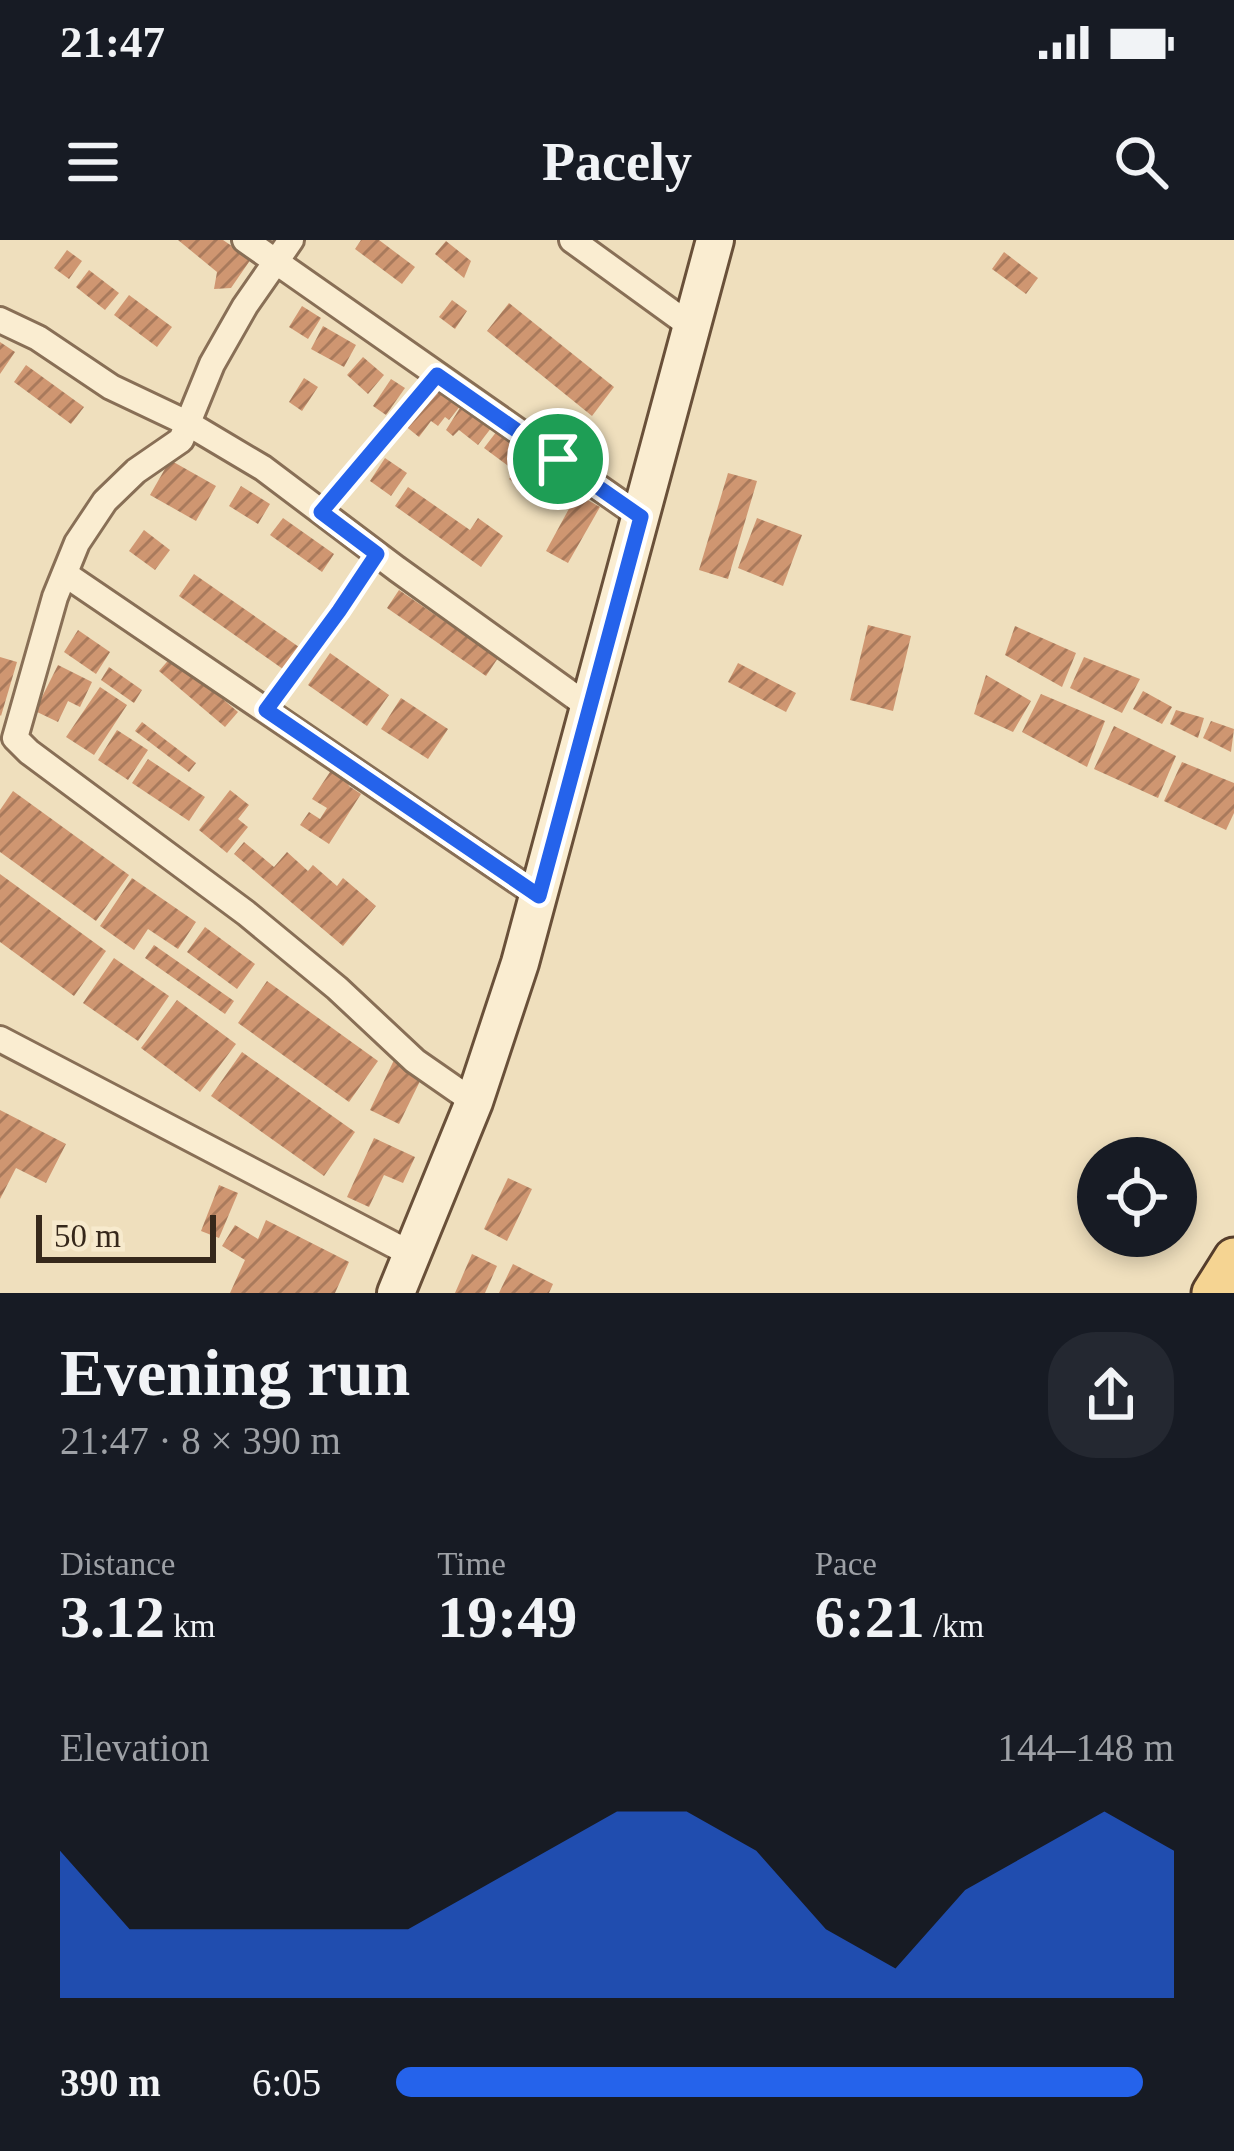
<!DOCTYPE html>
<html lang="en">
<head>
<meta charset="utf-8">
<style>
  body { margin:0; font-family:"Times New Roman",serif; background:#242831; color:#f1f3f6; height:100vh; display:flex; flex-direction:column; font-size:45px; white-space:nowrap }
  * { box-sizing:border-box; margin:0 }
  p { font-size:39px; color:#9ea1a6 }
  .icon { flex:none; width:66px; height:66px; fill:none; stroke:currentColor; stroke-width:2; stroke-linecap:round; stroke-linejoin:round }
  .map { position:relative; height:1053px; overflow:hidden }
  .drawer { display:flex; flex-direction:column; background:#171b24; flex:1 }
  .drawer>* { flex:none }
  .fabs { position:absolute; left:1077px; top:897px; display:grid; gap:24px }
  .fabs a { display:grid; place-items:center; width:120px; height:120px; border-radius:50%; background:#171b24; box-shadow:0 6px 18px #0003; font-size:60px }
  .scale { position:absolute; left:36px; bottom:30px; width:180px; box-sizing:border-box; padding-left:12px; border:6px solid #36281b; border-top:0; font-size:33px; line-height:42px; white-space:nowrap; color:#36281b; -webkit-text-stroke:9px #f7eacd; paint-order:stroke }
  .pin { position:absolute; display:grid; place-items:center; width:102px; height:102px; color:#fff; margin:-51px; border:6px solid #fff; border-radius:50%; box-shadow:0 3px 12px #0007 }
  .round { display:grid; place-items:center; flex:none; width:126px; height:126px; border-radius:48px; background:#242831 }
  .summary { display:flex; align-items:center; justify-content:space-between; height:204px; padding:0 60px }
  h1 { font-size:66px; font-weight:700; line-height:90px }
  .metrics { display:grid; grid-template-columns:repeat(3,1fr); gap:18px; height:204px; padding:12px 60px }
  .metrics div { display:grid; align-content:center }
  .metrics b { font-size:60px; font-weight:700 }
  .metrics small { font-size:33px; font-weight:400 }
  .metrics p { font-size:33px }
  .chart { height:336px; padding:24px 60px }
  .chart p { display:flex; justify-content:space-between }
  .chart svg { width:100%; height:216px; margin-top:12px; fill:#2563eb; opacity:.7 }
  ul { padding:0 60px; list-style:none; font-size:39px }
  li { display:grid; grid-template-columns:192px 144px 1fr; align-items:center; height:90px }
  li i { height:30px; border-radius:15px; background:#2563eb }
  .status { display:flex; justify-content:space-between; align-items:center; height:84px; padding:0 60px; background:#171b24; direction:ltr }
  .status svg { height:33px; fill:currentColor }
  header { display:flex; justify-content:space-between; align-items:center; height:156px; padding:0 60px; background:#171b24; font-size:54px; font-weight:700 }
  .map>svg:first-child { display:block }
  .building { fill:url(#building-hatch) }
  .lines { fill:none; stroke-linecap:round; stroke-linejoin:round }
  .minor-casing { stroke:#886f56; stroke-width:30 }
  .secondary-casing { stroke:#695039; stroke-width:42 }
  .primary-casing { stroke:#553d2b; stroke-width:45 }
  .path { stroke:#886f56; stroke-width:4.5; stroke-dasharray:9 6; stroke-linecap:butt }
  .minor { stroke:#faedd1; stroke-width:24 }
  .secondary { stroke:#faedd1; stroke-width:36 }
  .primary { stroke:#f5d492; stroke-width:39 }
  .route-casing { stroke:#fff; stroke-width:24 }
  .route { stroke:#2563eb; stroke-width:15 }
</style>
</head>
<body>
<div class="status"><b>21:47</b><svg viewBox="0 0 49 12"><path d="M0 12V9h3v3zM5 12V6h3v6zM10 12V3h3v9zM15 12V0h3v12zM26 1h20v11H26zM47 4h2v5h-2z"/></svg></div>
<header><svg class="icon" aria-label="menu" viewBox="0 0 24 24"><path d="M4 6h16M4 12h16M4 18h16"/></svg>Pacely<svg class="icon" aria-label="search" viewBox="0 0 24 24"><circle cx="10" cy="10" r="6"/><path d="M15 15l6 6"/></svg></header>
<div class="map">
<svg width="1234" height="1053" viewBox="0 0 1234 1053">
  <defs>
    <pattern id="building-hatch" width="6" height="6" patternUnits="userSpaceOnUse" patternTransform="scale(3)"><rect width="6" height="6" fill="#cf9671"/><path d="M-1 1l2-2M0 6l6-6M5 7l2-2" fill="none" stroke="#a97a5c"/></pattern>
  </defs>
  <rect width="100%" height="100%" fill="#efdfbd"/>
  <g class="building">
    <path d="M178 0H223L251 19 231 48 214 49 217 32Z"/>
    <path d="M361 0H379L415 27 402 44 355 9Z"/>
    <path d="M446 1 471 21 464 38 435 14Z"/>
    <path d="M67 10 82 21 69 39 54 28Z"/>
    <path d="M1004 12 1038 38 1026 54 992 29Z"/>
    <path d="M89 30 119 53 105 70 76 47Z"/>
    <path d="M129 55 172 87 157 107 114 75Z"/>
    <path d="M452 60 467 71 455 89 439 77Z"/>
    <path d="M509 63 614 147 592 176 487 91Z"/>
    <path d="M302 66 321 78 308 99 289 87Z"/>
    <path d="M323 86 356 105 344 127 311 109Z"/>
    <path d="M0 102 15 112 0 134Z"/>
    <path d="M363 117 384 135 368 154 347 135Z"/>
    <path d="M26 125 84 167 71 184 14 142Z"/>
    <path d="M441 137 495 183 478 205 459 190 453 196 446 190 465 160 449 180 445 177 438 186 431 181 419 197 404 185Z"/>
    <path d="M304 138 318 147 302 171 289 162Z"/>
    <path d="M391 139 405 148 386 175 373 166Z"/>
    <path d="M500 187 551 224 534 247 519 236 517 245 509 239 515 231 484 208Z"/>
    <path d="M385 218 407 233 391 256 370 241Z"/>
    <path d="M170 220 216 246 196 281 150 255Z"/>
    <path d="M728 233 757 241 728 339 699 330Z"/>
    <path d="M241 246 270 264 258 284 229 266Z"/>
    <path d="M408 247 470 290 478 278 503 296 481 327 395 266Z"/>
    <path d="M577 254 600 267 568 323 546 311Z"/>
    <path d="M283 278 334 314 322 332 270 295Z"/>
    <path d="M757 278 802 295 783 346 738 328Z"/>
    <path d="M144 290 170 310 155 330 129 311Z"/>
    <path d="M194 334 299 407 290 434 179 356Z"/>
    <path d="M399 350 498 418 486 436 387 368Z"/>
    <path d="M868 385 911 396 893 471 850 460Z"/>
    <path d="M1015 386 1076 413 1062 447 1005 415Z"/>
    <path d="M78 390 110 412 96 434 64 412Z"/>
    <path d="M330 413 389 455 367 486 308 445Z"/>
    <path d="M172 416 238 472 225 487 159 431Z"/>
    <path d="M0 417 17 422 1 476 0 475Z"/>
    <path d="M1084 417 1140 439 1122 473 1070 448Z"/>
    <path d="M738 423 796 453 786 472 728 442Z"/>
    <path d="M58 425 92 442 80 467 68 461 58 482 35 471Z"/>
    <path d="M109 427 142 450 134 463 101 440Z"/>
    <path d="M986 435 1031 461 1013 492 974 474Z"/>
    <path d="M100 447 127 465 94 515 66 497Z"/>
    <path d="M1143 451 1172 467 1162 484 1133 469Z"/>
    <path d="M1041 454 1105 481 1087 527 1022 492Z"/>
    <path d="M401 458 448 489 428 519 381 489Z"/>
    <path d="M1176 470 1204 478 1198 498 1170 484Z"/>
    <path d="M1211 481 1234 489 1231 512 1203 498Z"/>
    <path d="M142 482 196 523 189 532 135 491Z"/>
    <path d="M1114 486 1176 516 1158 558 1094 529Z"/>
    <path d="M117 490 148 510 128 540 98 520Z"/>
    <path d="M148 519 205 557 189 581 132 543Z"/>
    <path d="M1182 522 1234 543V573L1226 590 1164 561Z"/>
    <path d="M332 529 346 538 349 546 361 554 329 604 300 585 309 572 320 579 327 568 312 559Z"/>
    <path d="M230 550 249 565 238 579 248 587 227 613 199 590Z"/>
    <path d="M13 551 129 635 96 681 0 612V570Z"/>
    <path d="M244 602 274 627 287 612 308 631 313 625 337 646 343 638 376 666 343 706 234 614Z"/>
    <path d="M0 634 106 711 74 756 0 702Z"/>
    <path d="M132 638 196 682 178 709 148 689 134 710 100 686Z"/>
    <path d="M205 687 255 724 237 749 187 712Z"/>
    <path d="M154 705 234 761 225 774 145 718Z"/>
    <path d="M114 718 169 756 138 801 83 763Z"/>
    <path d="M267 741 378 821 349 862 238 783Z"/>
    <path d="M177 760 236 804 200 852 141 808Z"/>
    <path d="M242 812 355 892 324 936 211 856Z"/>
    <path d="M394 820 423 835 399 884 370 870Z"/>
    <path d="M0 870 66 904 46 943 16 928 0 959Z"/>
    <path d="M374 898 415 917 403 943 384 935 369 967 347 957Z"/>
    <path d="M508 938 532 949 507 1001 484 989Z"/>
    <path d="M219 945 238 953 219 998 201 991Z"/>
    <path d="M266 980 349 1022 335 1053H230L245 1020 222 1006 235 985 258 999Z"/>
    <path d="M472 1014 497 1026 485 1053H455Z"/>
    <path d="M513 1024 553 1044 549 1053H499Z"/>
  </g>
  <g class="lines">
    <g class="minor-casing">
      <g id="minor">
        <path d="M245 0 641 277"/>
        <path d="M291 0 245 66 212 124 181 200 136 231 105 261 77 303 55 357 15 498 29 512 246 673 337 748 415 821 474 862"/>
        <path d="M572 0 692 87"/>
        <path d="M0 80 38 98 111 147 189 184 263 228 397 329 589 467"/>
        <path d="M65 334 539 656"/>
        <path d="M0 799 413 1015"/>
      </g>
    </g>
    <g class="secondary-casing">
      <path id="secondary" d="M396 1053 474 862 520 723 715 0"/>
    </g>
    <g class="primary-casing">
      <path id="primary" d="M1212 1053 1234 1018"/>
    </g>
    <g class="path">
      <path d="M337 254 422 153"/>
      <path d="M278 450 339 371 363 333"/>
    </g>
    <use href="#minor" class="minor"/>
    <use href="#secondary" class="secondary"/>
    <use href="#primary" class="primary"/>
  </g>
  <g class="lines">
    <g class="route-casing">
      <path id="route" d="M437 135 641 277 539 656 266 470 339 371 377 314 321 272Z"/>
    </g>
    <use href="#route" class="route"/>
  </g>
</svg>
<div class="fabs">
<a><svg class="icon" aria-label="locate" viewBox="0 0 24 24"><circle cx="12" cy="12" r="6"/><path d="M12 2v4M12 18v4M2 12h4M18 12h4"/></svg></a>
</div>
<div class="scale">50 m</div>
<div class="pin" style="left:558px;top:219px;background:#1e9e55"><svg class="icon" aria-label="arrive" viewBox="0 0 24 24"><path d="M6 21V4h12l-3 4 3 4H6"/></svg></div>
</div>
<section class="drawer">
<div class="summary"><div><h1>Evening run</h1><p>21:47 · 8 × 390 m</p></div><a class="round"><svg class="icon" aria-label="share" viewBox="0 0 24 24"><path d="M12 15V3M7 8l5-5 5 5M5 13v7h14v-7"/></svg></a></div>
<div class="metrics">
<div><p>Distance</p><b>3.12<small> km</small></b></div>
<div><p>Time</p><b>19:49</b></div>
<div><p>Pace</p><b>6:21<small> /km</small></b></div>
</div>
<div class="chart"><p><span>Elevation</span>144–148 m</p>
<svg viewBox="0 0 160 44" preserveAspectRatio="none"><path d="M0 44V14L10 30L20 30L30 30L40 30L50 30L60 22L70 14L80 6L90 6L100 14L110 30L120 38L130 22L140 14L150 6L160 14V44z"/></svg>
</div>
<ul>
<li><b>390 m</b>6:05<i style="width:96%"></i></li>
</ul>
</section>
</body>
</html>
